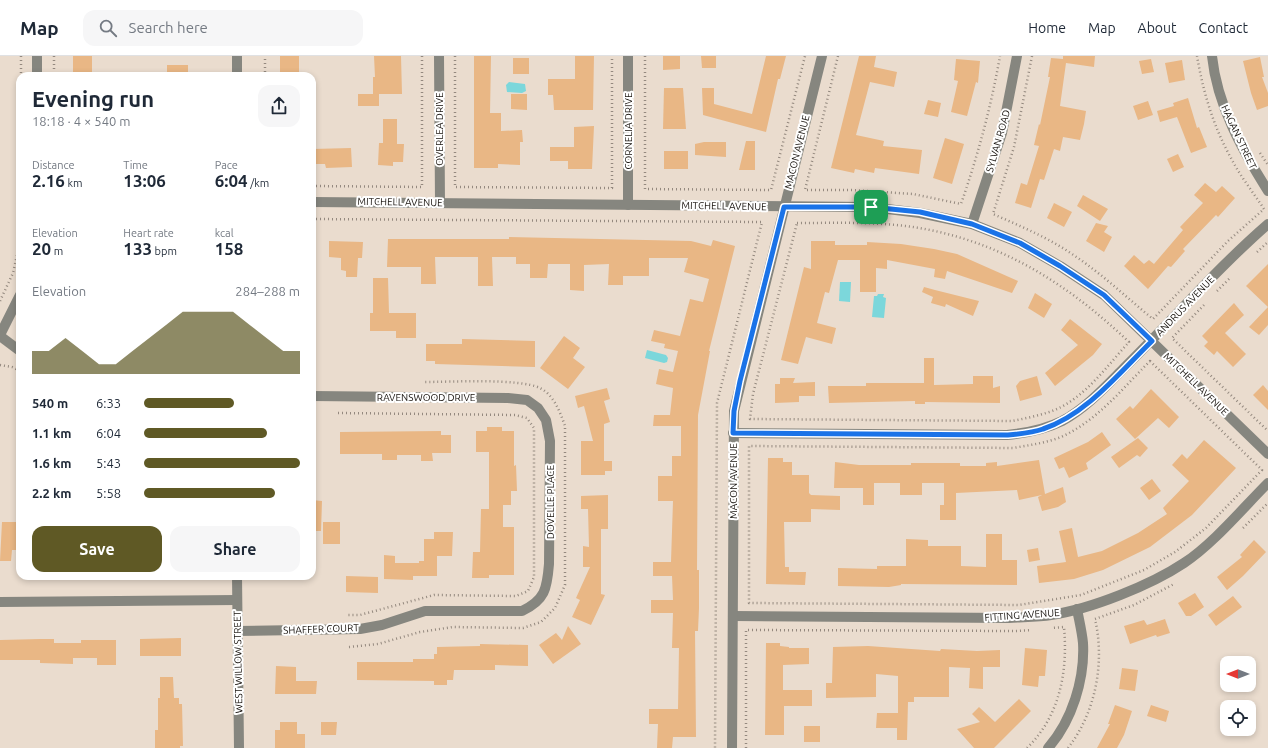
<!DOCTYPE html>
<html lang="en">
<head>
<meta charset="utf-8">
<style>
  body { margin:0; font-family:Ubuntu,sans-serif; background:#f6f6f7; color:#1f2937; height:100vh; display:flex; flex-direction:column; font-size:15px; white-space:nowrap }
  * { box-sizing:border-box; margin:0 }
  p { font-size:13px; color:#747a83 }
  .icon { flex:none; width:22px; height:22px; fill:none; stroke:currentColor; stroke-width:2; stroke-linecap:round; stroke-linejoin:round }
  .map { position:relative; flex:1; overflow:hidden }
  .side { position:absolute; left:16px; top:16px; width:300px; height:508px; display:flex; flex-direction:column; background:#fff; border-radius:12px; box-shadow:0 2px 6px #0003 }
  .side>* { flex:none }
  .needle { width:26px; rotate:270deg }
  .controls { position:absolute; left:1220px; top:600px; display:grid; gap:8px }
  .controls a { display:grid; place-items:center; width:36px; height:36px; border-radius:8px; background:#fff; box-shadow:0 2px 6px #0003; font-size:20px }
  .pin { position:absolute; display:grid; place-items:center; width:34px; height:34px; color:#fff; margin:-17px; border-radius:8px; box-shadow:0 2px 6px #0006 }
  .round { display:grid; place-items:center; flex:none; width:42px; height:42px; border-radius:12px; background:#f6f6f7 }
  .headline { display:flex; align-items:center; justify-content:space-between; height:68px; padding:0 16px }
  h1 { font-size:22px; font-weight:700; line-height:30px }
  .metrics { display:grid; grid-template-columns:repeat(3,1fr); gap:6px; height:68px; padding:4px 16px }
  .metrics div { display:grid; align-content:center }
  .metrics b { font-size:17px; font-weight:700 }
  .metrics small { font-size:11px; font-weight:400 }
  .metrics p { font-size:11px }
  .chart { height:112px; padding:8px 16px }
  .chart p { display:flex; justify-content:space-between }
  .chart svg { width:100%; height:72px; margin-top:4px; fill:#5f5925; opacity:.7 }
  .button { display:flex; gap:8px; margin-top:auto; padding:8px 16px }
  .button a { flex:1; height:46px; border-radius:12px; background:#5f5925; color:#fff; font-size:16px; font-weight:700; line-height:46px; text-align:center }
  .button a+a { background:#f6f6f7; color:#1f2937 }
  ul { padding:0 16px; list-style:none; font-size:13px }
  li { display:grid; grid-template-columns:64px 48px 1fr; align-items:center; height:30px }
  li i { height:10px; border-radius:5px; background:#5f5925 }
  header { display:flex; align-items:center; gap:24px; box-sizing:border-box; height:56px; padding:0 20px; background:#fff; border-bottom:1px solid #e0e1e3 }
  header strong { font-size:19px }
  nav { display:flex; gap:22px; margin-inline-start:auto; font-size:14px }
  .search { width:280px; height:36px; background:#f6f6f7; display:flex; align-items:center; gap:10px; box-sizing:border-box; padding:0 14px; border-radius:12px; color:#747a83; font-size:15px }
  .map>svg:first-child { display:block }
  .water { fill:#7cd7db }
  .building { fill:#e9b785 }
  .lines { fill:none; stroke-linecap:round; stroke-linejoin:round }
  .path { stroke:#94897f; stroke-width:2.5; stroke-dasharray:1 3; stroke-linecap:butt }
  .minor { stroke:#86867f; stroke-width:10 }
  .route-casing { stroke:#fff; stroke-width:8 }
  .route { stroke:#1a73e8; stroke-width:5 }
  .labels { text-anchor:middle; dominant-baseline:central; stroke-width:4; stroke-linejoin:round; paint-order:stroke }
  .street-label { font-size:10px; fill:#17120d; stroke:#fff }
</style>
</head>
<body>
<header>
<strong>Map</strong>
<div class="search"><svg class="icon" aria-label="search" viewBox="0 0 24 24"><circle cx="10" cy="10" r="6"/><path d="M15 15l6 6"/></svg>Search here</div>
<nav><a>Home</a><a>Map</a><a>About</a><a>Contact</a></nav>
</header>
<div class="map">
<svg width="1268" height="692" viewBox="0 0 1268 692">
  <rect width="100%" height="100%" fill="#eadcce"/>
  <g class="water">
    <path d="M509 26 525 28 526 35 522 37 507 36 506 29Z"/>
    <path d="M840 226H851L850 246 839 245Z"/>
    <path d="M878 238H884L883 241 886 242 884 262 872 261 874 240H877Z"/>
    <path d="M647 294 666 299 668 302 667 306 664 307 645 302Z"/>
  </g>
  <g class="building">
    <rect x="73" y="0" width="19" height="20"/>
    <rect x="280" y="0" width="19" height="20"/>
    <path d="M374 0H401L402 38H379V50H358V38H373V21H375Z"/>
    <path d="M474 0H491L490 57H501V75L522 74 523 86H520V109L498 108V112H474Z"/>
    <path d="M575 0H594L593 54H554L553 39H548V23H575Z"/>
    <path d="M663 0H680V13L663 14Z"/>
    <path d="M701 0H716V12H702Z"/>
    <path d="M766 0H786L780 23H778L766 76 703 59 702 32H714V48L752 58Z"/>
    <path d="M859 0H876L874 11 897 16 894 31 870 26 856 79 884 85 883 90 922 94 919 118 875 112 874 117 855 113 854 117 831 112Z"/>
    <path d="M1063 0H1095L1094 11 1066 7 1060 50 1086 55 1084 68 1080 84 1063 81 1060 95 1054 93 1044 124 1040 123 1031 152 1015 147 1021 127 1027 129 1039 90 1034 89 1039 68 1040 69 1050 21H1048L1051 2 1063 3Z"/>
    <path d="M1260 1 1264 21H1262L1268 37V50L1257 54 1251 37 1243 5Z"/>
    <rect x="513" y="2" width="16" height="16"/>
    <path d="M956 3 980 5 978 27 976 26 967 60 951 56 958 25 954 24Z"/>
    <path d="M1151 3 1154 16 1142 18 1139 5Z"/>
    <path d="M1182 4 1185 24 1169 27 1165 7Z"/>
    <rect x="167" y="9" width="21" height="11"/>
    <path d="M664 32H683L686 73H663Z"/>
    <path d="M511 38H527V54L511 53Z"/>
    <path d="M1188 42 1197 72 1199 71 1207 91 1191 97 1177 61 1160 66 1157 55 1174 50 1173 47Z"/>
    <path d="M928 44 941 47 938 61 924 58Z"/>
    <path d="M1148 45 1153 59 1138 64 1133 50Z"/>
    <path d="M383 63H397V88H404L403 106H393V110L378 109 379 87H383Z"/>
    <path d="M594 70 592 113H568V105H550V91H574V71Z"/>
    <path d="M945 82 964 88 952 128 933 122Z"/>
    <path d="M746 85H755V114H739Z"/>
    <path d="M704 86H726V101L695 99V88Z"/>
    <path d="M351 92 352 111 326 112 325 108H312V93Z"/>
    <rect x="664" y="95" width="24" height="18"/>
    <path d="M1178 98 1184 111 1173 116 1167 103Z"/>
    <path d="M1205 127 1216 136 1222 130 1235 142 1218 161 1216 159 1183 193 1185 195 1171 211 1168 210 1148 233 1124 210 1134 199 1144 208 1149 204 1154 208 1183 174 1180 171 1203 147 1194 139Z"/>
    <path d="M1083 139 1108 153 1100 165 1077 150Z"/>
    <path d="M1054 147 1072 156 1064 171 1047 162Z"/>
    <path d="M1096 167 1108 170 1104 176 1112 181 1104 196 1086 185Z"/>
    <path d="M509 181 691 185 711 190 713 184 735 190 709 295H710L698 359 697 514H699V552L698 575H695L696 681H673L672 692H657L658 668H649V653H678L679 592H672L673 557H651V544H673L672 520H653V506H671L673 445H658V420H672V400H681V370H653L654 359H670L673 332 656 328 659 313 673 316 678 295 664 292 665 288 651 285 654 274 680 280 690 243 703 246 709 223 684 216 688 202H649V220H623V229H608L609 208 584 209V235L570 234V208H548L547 222H530V208H516V201H492L493 230H478V201H435L436 228H421V211H387L388 183H509Z"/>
    <path d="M329 185 363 186 362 202H358L357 221H346V215L341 214V202L329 201Z"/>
    <path d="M811 185H835V189H867V186L901 188 934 193 957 198 1018 225 1012 237 947 215 945 223 934 221 935 213 887 204V213L876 212V236H860V204H838L829 237 825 236 817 267 836 272 832 288 806 281 798 308 781 304 804 211 811 213Z"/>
    <path d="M1268 208V251L1246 230Z"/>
    <path d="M373 222H388L389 257H416V282H396V275H370V257H373Z"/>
    <path d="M924 231 935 234 979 245 973 260 946 248 945 251 931 247 933 241 922 236Z"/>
    <path d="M1035 237 1052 248 1044 262 1028 252Z"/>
    <path d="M1234 247 1244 259 1225 277 1246 298 1233 311 1217 295 1214 299 1204 290 1208 286 1202 280Z"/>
    <path d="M1268 251V269L1259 279 1249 271Z"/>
    <path d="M1070 263 1102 288 1093 299 1055 330 1045 317 1078 289 1061 274Z"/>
    <path d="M564 280 580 292 573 302 585 311 568 333 540 312Z"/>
    <path d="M462 283 535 285V311L435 308V305H426V288H462Z"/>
    <path d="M924 302H934V329L973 328V320H993V332L1000 330V347L925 346V348H915V345L829 347 828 330H866V327H924Z"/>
    <path d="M1037 320 1042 339 1020 345 1016 330 1020 325Z"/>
    <path d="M780 322H795L793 327 815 326V340H799V346L775 347V328H780Z"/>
    <path d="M1263 329 1268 335V354L1253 339Z"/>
    <path d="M607 332 610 343 604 345 610 366 604 368V405H612V415H605V419H581V385H593L584 350 578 352 575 340Z"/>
    <path d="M1151 333 1179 361 1169 372 1158 362 1135 383 1116 363 1130 350 1133 353Z"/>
    <path d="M487 371H502V375H514V410L516 409 517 435H511V449H503V471H514V519H489V522H472L473 496H480L481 453H489V396H476V375H487Z"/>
    <path d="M441 375V379H451V397H432L433 405H421V399H397V404H382V398H340V376Z"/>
    <path d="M1102 376 1111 389 1086 407 1088 413 1069 422 1064 411 1059 413 1054 402 1088 386Z"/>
    <path d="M1138 382 1148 392 1140 401 1137 399 1119 412 1111 401Z"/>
    <path d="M1204 384 1236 412 1192 459 1150 491 1103 514 1074 523 1039 527 1037 510 1066 506 1059 475 1072 472 1078 501 1102 495 1138 477 1167 458 1163 452 1189 425 1172 409 1182 398 1187 403Z"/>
    <path d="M768 402H783V406H792V419H809V437L811 439 840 440V454L811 453V466H784L785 511H789V516H806L805 529 766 528Z"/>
    <path d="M1039 404 1045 438 1063 431 1066 446 1058 451 1042 455 1038 441 1042 439 1019 444 1017 434 956 437V464H940V449H944V427H922V439H900V427H874V449H863V432H834L835 406 859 409H911V407H960V410H986V407L997 406V410Z"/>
    <path d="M1152 423 1161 435 1149 444 1140 432Z"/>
    <path d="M608 439V473H601V538L605 539 591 569 572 561 580 544 576 542 590 511H583V490L589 491 588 453H581V440Z"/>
    <path d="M312 444 322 445 321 475H312Z"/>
    <path d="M2 466H20V494H12L11 505H0Z"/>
    <rect x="323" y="466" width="17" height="22"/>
    <path d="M434 476H453L452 500H437V520H413V524L384 523V499L395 500V507H419V505H424V483H434Z"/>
    <path d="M986 478H1002V504H1017V529L901 528V529L889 531 838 530V512L877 513V510H906V483L928 484V490H961V510L986 511Z"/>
    <path d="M1254 484 1266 496 1243 520 1227 534 1217 521 1242 501 1240 499Z"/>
    <path d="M1038 492 1040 504 1029 506 1027 494Z"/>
    <path d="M346 520 378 521V537L346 536Z"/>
    <path d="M1195 537 1204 551 1191 560H1186L1178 547Z"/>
    <path d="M1233 540 1242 551 1216 570 1208 559Z"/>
    <path d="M1165 563 1170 577 1157 581 1156 579 1130 588 1124 570 1144 564 1147 569Z"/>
    <path d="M568 570 581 588 553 608 539 589 556 577 562 584Z"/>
    <path d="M181 582V600H140V583Z"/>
    <path d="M40 583H54V587H81V584H116V609H97V602H73V608L40 607V604H0V584Z"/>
    <path d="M766 587H780V590L789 591V592H809V608L783 609V634H812V650H784V679H765Z"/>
    <path d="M480 588 528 589V610L495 609V614H454L453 624H447V629H434V625L357 624V606H413V603H434V598H437V591L480 590Z"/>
    <path d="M868 590 940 595 941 593 977 595 1000 594V611H983V633L969 632 970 612 949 611V641H914V646H908L907 684H897V672H876L877 657H898V620L876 618V641L826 642V627H832L833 591Z"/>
    <path d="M1025 592 1047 594 1045 620H1039L1038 631 1022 629Z"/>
    <path d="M276 610 296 611V625H317L316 638H275Z"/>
    <path d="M1122 612 1138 614 1135 635 1119 633Z"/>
    <path d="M160 621H173L174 642H179V648H182L183 690H180V692H155V674H158V642H160Z"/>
    <path d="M1019 643 1031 655 994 692H974L957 673 980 666 972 658 979 651 995 666Z"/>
    <path d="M1115 649 1132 655 1124 679 1117 692H1097L1110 668H1108Z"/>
    <path d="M1151 649 1169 655 1166 666 1147 660Z"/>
    <path d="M280 666H297V678H305V692H275V674H280Z"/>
    <path d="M321 666H337L336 679H321Z"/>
    <rect x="804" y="670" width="16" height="16"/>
  </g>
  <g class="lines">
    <g class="path">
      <path d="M21 0V20"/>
      <path d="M54 0V20"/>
      <path d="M455 0V131L612 132V0"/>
      <path d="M645 0V133L771 134 805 0"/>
      <path d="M838 0 805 134H852L913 138 961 148C978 99 991 51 1000 0"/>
      <path d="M1032 0 1014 91 993 158C1020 170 1047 181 1072 198 1101 217 1126 241 1153 263L1228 185 1264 153C1253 136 1240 120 1231 102 1213 70 1203 35 1197 0"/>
      <path d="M265 20V0"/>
      <path d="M1260 97 1268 109"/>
      <path d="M312 130 422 131V0"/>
      <path d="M312 163 762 166 717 347 715 692"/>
      <path d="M797 167C841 167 887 165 930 174 1009 190 1072 232 1129 286 1108 309 1086 340 1057 353 1043 359 1027 362 1012 365L750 363 753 338Z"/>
      <path d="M1257 196 1268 186"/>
      <path d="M1217 235 1230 222"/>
      <path d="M0 245 13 217 20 186"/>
      <path d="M1204 249 1172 282 1268 375"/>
      <path d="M1150 305 1262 414 1206 472 1175 496 1144 514 1081 539 1019 549 749 547V390L1013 392C1030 389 1046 387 1061 381 1097 365 1123 332 1150 305Z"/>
      <path d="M0 309 12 311 20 315"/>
      <path d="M338 357 515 359 527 362 534 372V521L528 535 516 540 434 539 360 559H346"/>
      <path d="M1243 472 1268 447"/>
      <path d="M349 591 378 588 420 576 453 571 523 572 541 566 555 552 565 529V370C560 356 554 339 540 332 519 322 450 326 424 326"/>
      <path d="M746 692V574L1016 575 1031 574"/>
      <path d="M1027 692C1060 660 1068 615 1064 571L1052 572"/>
      <path d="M1068 692C1096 656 1105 606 1095 563L1134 549 1174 528"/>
    </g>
    <g class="minor">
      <path d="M37 0V20"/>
      <path d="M439 0 440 147"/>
      <path d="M628 0V149"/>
      <path d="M1212 0C1217 49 1242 94 1268 135"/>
      <path d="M237 20V0"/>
      <path d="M312 146 871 151 920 157 972 168 1020 187 1060 210 1104 239 1268 398"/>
      <path d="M972 168 1002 77 1017 0"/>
      <path d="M0 279 20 239"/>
      <path d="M0 280 20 295"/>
      <path d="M733 377 1007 379C1026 377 1044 374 1062 365 1086 352 1105 331 1124 312 1173 264 1217 212 1268 168"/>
      <path d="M237 520 239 692"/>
      <path d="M0 546 237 544"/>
      <path d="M734 560 1009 562C1023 561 1038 561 1051 559 1091 553 1151 529 1184 507 1213 488 1243 452 1268 427"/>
      <path d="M237 575 360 573 382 569 425 555H522C545 544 547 533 549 508L550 385 546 364 538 352 527 344 508 342 312 340"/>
      <path d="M732 692 734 355 822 0"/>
      <path d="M1048 692C1072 665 1085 623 1083 587 1082 576 1079 564 1077 553"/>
    </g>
  </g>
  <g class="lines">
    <g class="route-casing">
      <path id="route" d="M784 151H871L920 156 972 168 1020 187 1060 210 1104 239 1152 285C1120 316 1086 359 1043 373 1032 377 1019 378 1007 379L733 377 734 355 740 325Z"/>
    </g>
    <use href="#route" class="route"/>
  </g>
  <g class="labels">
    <g class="street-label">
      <text transform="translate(439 73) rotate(-90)">OVERLEA DRIVE</text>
      <text transform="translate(628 75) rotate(-90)">CORNELIA DRIVE</text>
      <text transform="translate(1239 81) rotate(65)">HAGAN STREET</text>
      <text transform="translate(998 85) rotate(-74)">SYLVAN ROAD</text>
      <text transform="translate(797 96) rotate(-76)">MACON AVENUE</text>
      <text transform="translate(400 146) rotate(1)">MITCHELL AVENUE</text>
      <text transform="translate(724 150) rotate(1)">MITCHELL AVENUE</text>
      <text transform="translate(1185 250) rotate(-46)">ANDRUS AVENUE</text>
      <text transform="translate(1196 328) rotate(44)">MITCHELL AVENUE</text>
      <text x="426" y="341">RAVENSWOOD DRIVE</text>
      <text transform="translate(733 425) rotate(-90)">MACON AVENUE</text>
      <text transform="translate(550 446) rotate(-90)">DOVELLE PLACE</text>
      <text transform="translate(1022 559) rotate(-4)">FITTING AVENUE</text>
      <text transform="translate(321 573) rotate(-2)">SHAFFER COURT</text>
      <text transform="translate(238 606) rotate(-91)">WEST WILLOW STREET</text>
    </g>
  </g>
</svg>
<div class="controls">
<a><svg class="needle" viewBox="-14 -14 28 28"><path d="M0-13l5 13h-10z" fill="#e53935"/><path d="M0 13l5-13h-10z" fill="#747a83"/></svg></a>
<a><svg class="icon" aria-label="locate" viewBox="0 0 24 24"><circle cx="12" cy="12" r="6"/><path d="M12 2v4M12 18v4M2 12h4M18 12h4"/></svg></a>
</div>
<div class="pin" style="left:871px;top:151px;background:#1e9e55"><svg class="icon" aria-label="arrive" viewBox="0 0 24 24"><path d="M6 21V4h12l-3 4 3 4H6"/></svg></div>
<section class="side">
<div class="headline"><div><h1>Evening run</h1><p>18:18 · 4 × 540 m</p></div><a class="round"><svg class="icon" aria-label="share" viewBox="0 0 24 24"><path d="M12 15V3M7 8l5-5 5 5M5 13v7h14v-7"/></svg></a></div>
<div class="metrics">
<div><p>Distance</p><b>2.16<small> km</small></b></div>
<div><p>Time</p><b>13:06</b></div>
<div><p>Pace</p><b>6:04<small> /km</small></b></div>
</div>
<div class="metrics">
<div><p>Elevation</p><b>20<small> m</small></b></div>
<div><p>Heart rate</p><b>133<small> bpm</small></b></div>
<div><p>kcal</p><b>158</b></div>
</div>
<div class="chart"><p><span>Elevation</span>284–288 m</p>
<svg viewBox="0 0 160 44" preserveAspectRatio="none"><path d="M0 44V30L10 30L20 22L30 30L40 38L50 38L60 30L70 22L80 14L90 6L100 6L110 6L120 6L130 14L140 22L150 30L160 30V44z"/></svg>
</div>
<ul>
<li><b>540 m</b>6:33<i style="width:58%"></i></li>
<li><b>1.1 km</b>6:04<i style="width:79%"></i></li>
<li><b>1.6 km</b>5:43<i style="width:100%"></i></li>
<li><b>2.2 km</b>5:58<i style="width:84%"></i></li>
</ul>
<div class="button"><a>Save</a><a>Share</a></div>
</section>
</div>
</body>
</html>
